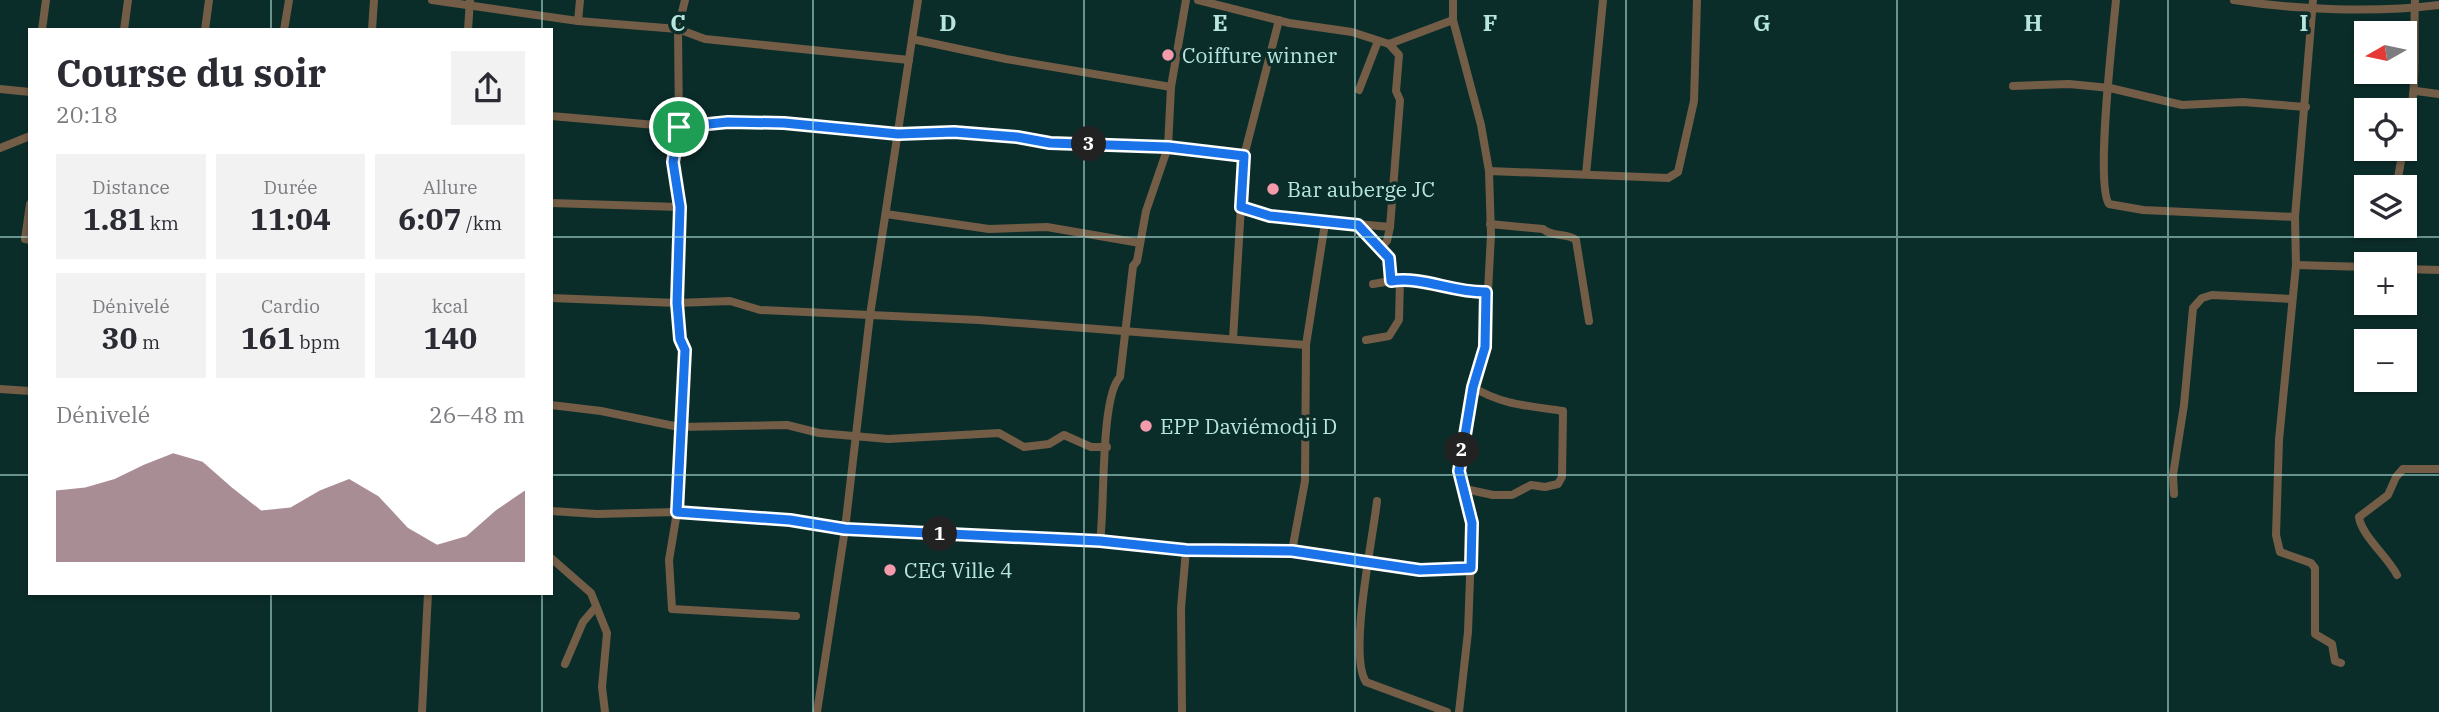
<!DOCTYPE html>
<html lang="fr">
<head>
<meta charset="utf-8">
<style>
  body { margin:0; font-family:"IBM Plex Serif",serif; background:#f2f2f3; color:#2b2b33; height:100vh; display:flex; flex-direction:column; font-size:26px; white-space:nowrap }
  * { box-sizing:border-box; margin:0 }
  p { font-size:23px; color:#7c7c81 }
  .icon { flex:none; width:38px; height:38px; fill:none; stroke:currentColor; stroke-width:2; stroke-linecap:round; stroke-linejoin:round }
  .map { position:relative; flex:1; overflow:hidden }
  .details { position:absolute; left:28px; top:28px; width:525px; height:567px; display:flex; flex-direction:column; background:#fff; border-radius:0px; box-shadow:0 2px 5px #0004 }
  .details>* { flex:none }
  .needle { width:46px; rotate:261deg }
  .tools { position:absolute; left:2354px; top:21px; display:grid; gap:14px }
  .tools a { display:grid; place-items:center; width:63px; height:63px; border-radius:0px; background:#fff; box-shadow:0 2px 5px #0004; font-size:35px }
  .pin { position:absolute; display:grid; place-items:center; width:60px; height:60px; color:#fff; margin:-30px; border:4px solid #fff; border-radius:50%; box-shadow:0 2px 7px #0007 }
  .km { position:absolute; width:35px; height:35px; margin:-18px; border-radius:50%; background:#222; color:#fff; font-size:19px; line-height:35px; text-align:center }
  .round { display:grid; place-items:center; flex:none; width:74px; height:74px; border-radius:0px; background:#f2f2f3 }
  .overview { display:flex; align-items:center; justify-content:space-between; height:119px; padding:0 28px }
  h1 { font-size:38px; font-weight:700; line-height:52px }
  .stats { display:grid; grid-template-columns:repeat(3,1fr); gap:10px; height:119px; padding:7px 28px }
  .stats div { display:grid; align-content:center; border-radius:0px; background:#f2f2f3; text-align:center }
  .stats b { font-size:30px; font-weight:700 }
  .stats small { font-size:19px; font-weight:400 }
  .stats p { font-size:19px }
  .chart { height:196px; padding:14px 28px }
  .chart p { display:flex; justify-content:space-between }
  .chart svg { width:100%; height:126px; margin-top:7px; fill:#855d69; opacity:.7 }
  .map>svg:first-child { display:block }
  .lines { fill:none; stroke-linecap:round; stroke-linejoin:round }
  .street { stroke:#735d47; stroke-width:8 }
  .route-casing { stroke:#fff; stroke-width:14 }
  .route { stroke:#1a73e8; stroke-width:9 }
  .grid { fill:none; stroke:#b7e6e0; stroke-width:2; stroke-opacity:0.55 }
  .poi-dot { fill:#f39aab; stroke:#0b2d2a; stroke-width:2.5 }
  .labels { text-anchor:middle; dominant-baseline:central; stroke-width:7; stroke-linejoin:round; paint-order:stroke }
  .poi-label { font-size:21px; fill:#b7e6e0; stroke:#0b2d2a; text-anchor:start }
  .grid-label { font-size:23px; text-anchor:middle; font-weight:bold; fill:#b7e6e0; stroke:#0b2d2a; stroke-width:7; stroke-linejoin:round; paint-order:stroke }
</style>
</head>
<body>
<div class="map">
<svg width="2439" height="712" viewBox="0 0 2439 712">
  <rect width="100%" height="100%" fill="#0b2d2a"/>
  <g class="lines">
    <g class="street">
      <path d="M432 0 578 21 678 29 705 39 909 60"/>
      <path d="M685 0 678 29 679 127 673 162 679 207 677 303 680 339 685 350 677 512 669 560 672 609 796 616"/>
      <path d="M1198 0 1289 23 1352 32 1389 44 1453 20"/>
      <path d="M1453 0V20L1481 125 1489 171 1491 235 1485 347 1473 387 1459 471 1472 523 1468 632 1459 712"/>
      <path d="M2116 0C2113 33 2095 184 2109 204L2143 210 2295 217"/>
      <path d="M2234 0C2297 10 2375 13 2439 5"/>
      <path d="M2313 0 2295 217 2296 265 2279 440 2276 535 2280 552 2311 563 2315 568V634L2332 644 2335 661 2341 663"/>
      <path d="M578 21 580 0"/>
      <path d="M42 30 46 0"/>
      <path d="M124 30 128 0"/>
      <path d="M205 30 209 0"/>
      <path d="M284 30 289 0"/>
      <path d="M372 30 374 0"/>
      <path d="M468 30 470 0"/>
      <path d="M912 39 1006 59 1171 87"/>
      <path d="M2013 86 2069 84 2110 88 2182 105 2243 102 2306 107"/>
      <path d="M0 89 30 92"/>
      <path d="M1359 90 1378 41"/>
      <path d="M2416 91 2439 94"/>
      <path d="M551 116 679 127 728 122 784 123 898 134 954 132 1017 137 1050 143 1168 147 1244 156"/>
      <path d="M2404 142C2419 93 2413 51 2415 0"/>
      <path d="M0 148 30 136"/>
      <path d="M1489 171 1668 178 1678 172 1694 101 1697 0"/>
      <path d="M1586 174 1603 0"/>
      <path d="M2397 184 2403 149"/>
      <path d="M551 203 679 207"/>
      <path d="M30 204 25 239 30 240"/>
      <path d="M1242 207 1270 216 1390 227"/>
      <path d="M886 214 989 229 1047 227 1140 243"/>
      <path d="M1490 224 1543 229C1553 238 1567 232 1576 240L1589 321"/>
      <path d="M1358 225 1389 258 1391 281"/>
      <path d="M1380 248 1387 241 1390 227 1400 100 1396 91 1399 55 1389 44"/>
      <path d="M2296 265 2366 267"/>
      <path d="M2404 269 2439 270"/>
      <path d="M1373 284 1409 278 1445 288 1486 292"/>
      <path d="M551 298 677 303 730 301 760 310 979 320 1306 345"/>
      <path d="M1233 339 1244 156 1279 20"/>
      <path d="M1366 340 1389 336 1399 320 1400 279"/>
      <path d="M0 389 30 391"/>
      <path d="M551 405 601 411 679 427 787 425 819 433 888 439 999 433 1024 447 1049 444 1064 435 1091 447H1107"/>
      <path d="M1465 489 1493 495H1512L1531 485 1545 487 1558 484 1562 477 1563 411C1531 406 1501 405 1473 387"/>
      <path d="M2174 494 2173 475 2184 405 2193 308 2202 298 2212 295 2292 299"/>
      <path d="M1377 501C1373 538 1348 655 1366 682L1447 712"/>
      <path d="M551 511 597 514 677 512 790 520 845 529 1100 541 1186 550 1292 551 1420 570 1471 568"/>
      <path d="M1100 541C1105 509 1100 397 1120 377L1133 266 1137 261 1146 211 1168 147 1171 87 1186 0"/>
      <path d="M1292 551 1305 481 1306 345 1325 223"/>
      <path d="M551 558 591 593 607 633 602 687 605 712"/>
      <path d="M2397 575C2388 557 2361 535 2359 517L2388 495 2396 477 2403 469H2439"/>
      <path d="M565 664 583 622 595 608"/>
      <path d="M422 712 428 593"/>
      <path d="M817 712 845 529 870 315 918 0"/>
      <path d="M1182 712 1181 608 1186 550"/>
    </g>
  </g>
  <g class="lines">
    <g class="route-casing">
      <path id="route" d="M728 122 784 123 898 134 954 132 1017 137 1050 143 1168 147 1244 156 1241 207 1270 216 1358 225 1389 258 1391 281C1423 276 1453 293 1486 292L1485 347 1473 387 1459 471 1472 523 1471 568 1420 570 1292 551 1186 550 1100 541 845 529 790 520 677 512 685 350 680 339 677 303 680 207 673 162 679 127Z"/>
    </g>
    <use href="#route" class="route"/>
  </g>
  <path class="grid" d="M271 0V30M542 0V30M813 0V712M1084 0V712M1355 0V712M1626 0V712M1897 0V712M2168 0V712M0 237H30M551 237H2439M0 475H30M551 475H2439M271 593V712M542 593V712"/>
  <g class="poi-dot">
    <circle cx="1168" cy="55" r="7"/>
    <circle cx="1273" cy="189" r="7"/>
    <circle cx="1146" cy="426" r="7"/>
    <circle cx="890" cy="570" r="7"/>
  </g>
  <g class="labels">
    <g class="poi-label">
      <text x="1182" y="55">Coiffure winner</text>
      <text x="1287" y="189">Bar auberge JC</text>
      <text x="1160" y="426">EPP Daviémodji D</text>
      <text x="904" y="570">CEG Ville 4</text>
    </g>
  </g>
  <g class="grid-label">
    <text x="678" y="31">C</text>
    <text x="948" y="31">D</text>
    <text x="1220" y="31">E</text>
    <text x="1490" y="31">F</text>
    <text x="1762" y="31">G</text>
    <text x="2033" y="31">H</text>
    <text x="2304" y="31">I</text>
  </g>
</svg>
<div class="tools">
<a><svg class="needle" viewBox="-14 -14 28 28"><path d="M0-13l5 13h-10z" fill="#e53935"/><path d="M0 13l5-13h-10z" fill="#7c7c81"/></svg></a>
<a><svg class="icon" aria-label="locate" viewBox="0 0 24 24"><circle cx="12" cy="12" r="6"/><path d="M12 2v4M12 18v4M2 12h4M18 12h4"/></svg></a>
<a><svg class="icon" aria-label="layers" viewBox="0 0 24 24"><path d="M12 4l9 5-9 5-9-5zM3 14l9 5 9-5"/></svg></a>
<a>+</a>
<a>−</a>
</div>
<div class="pin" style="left:679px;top:127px;background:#1e9e55"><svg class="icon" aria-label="arrive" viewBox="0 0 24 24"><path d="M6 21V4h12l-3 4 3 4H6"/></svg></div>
<b class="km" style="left:940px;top:534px">1</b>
<b class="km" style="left:1462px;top:450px">2</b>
<b class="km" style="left:1089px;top:144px">3</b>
<section class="details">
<div class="overview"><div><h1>Course du soir</h1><p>20:18</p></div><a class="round"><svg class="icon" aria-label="share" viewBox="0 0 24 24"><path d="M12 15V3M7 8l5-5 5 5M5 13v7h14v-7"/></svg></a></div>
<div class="stats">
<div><p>Distance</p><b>1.81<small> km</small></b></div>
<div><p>Durée</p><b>11:04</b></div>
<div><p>Allure</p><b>6:07<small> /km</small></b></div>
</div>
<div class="stats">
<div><p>Dénivelé</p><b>30<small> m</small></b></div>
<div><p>Cardio</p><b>161<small> bpm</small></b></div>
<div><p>kcal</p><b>140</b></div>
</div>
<div class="chart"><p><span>Dénivelé</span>26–48 m</p>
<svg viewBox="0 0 160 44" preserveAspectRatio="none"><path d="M0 44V19L10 18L20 15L30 10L40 6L50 9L60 18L70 26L80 25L90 19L100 15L110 21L120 32L130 38L140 35L150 26L160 19V44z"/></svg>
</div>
</section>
</div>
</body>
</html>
